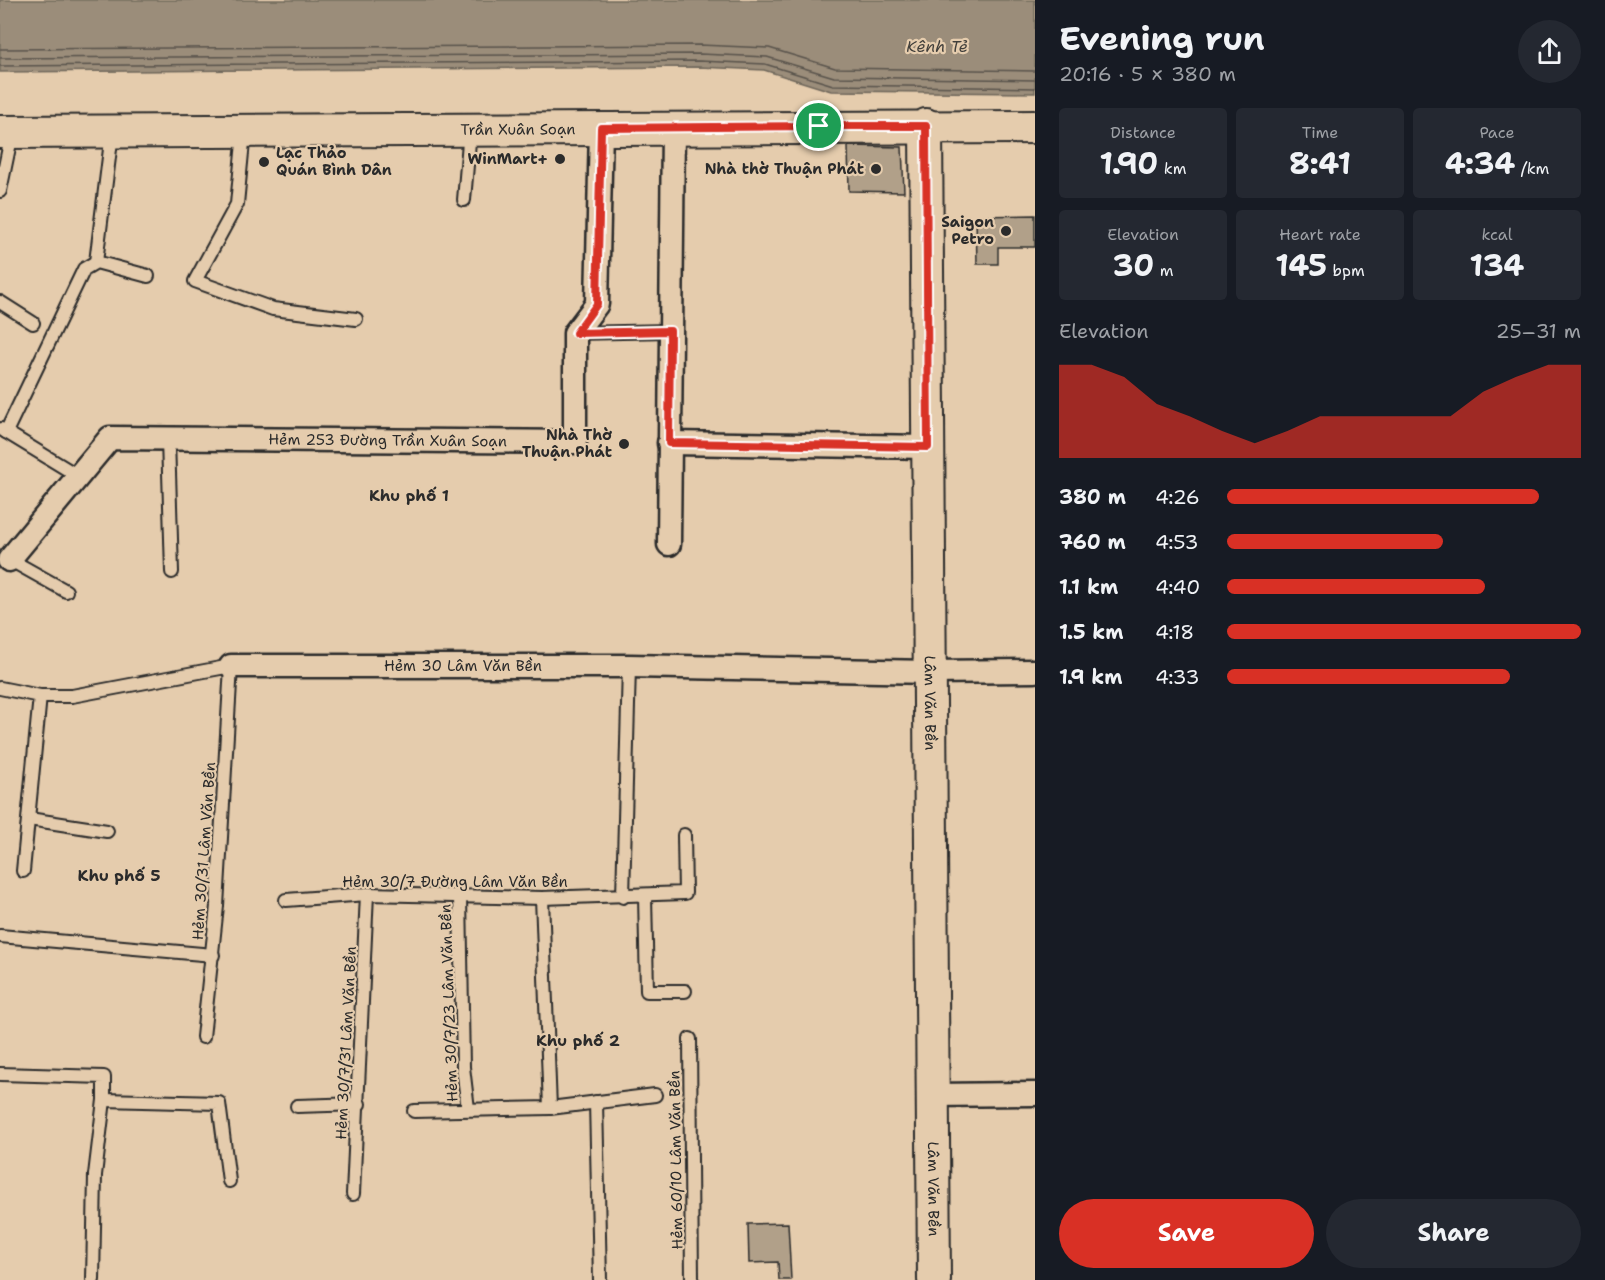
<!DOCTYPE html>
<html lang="en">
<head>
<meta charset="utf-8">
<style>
  body { margin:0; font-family:"Shantell Sans",sans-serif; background:#242831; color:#f1f3f6; height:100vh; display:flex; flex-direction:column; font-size:22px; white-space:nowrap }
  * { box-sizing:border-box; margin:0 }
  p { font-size:20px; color:#9ea1a6 }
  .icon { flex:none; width:33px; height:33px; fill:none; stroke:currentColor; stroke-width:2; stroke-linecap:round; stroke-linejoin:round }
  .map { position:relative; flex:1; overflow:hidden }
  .panel { display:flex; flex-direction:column; background:#171b24; width:570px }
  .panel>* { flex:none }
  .pin { position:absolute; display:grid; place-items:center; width:51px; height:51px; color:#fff; margin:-26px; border:3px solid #fff; border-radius:50%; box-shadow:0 2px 6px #0007 }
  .round { display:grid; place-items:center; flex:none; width:63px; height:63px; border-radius:32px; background:#242831 }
  .summary { display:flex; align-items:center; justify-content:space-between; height:102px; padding:0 24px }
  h1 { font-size:33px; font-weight:700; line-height:45px }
  .stats { display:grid; grid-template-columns:repeat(3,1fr); gap:9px; height:102px; padding:6px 24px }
  .stats div { display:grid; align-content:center; border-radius:6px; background:#242831; text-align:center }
  .stats b { font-size:30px; font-weight:700 }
  .stats small { font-size:16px; font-weight:400 }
  .stats p { font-size:16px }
  .chart { height:168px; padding:12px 24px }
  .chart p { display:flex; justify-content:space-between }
  .chart svg { width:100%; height:108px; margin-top:6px; fill:#d93025; opacity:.7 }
  .button { display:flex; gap:12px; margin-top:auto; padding:12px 24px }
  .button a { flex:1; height:69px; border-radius:36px; background:#d93025; color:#fff; font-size:24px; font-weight:700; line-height:69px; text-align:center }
  .button a+a { background:#242831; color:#f1f3f6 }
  ul { padding:0 24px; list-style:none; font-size:20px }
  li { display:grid; grid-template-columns:96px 72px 1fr; align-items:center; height:45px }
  li i { height:15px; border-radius:8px; background:#d93025 }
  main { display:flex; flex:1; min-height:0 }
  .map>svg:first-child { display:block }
  .water { fill:#9b8d7a; stroke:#6e665a; stroke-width:1.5 }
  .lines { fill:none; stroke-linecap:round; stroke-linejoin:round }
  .shore { stroke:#58524b; stroke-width:1.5 }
  .building { fill:#b1a089; stroke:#2b2b2b; stroke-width:1.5 }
  .lane-casing { stroke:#2b2b2b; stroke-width:16 }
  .street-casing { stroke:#2b2b2b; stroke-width:27 }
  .secondary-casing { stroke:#2b2b2b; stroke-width:36 }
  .lane { stroke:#e5ccad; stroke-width:12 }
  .street { stroke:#e5ccad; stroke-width:22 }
  .secondary { stroke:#e5ccad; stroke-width:32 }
  .route-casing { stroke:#fff; stroke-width:12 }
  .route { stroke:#d93025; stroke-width:8 }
  .poi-dot { fill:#2b2b2b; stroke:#e5ccad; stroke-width:2 }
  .labels { text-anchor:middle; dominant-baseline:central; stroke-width:4.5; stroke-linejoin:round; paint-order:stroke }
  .street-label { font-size:15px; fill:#2b2b2b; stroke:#e5ccad }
  .poi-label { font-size:15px; font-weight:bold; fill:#2b2b2b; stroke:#e5ccad; text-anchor:end }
  .water-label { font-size:16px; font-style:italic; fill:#413f3b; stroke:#e5ccad }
  .neighbourhood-label { font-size:16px; font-weight:bold; fill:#2b2b2b; stroke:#e5ccad }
</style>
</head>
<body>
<main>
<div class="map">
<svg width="1035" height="1280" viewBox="0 0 1035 1280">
  <rect width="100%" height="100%" fill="#e5ccad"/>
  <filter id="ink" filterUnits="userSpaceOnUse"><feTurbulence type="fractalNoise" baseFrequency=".0167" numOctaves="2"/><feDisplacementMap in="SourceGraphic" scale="12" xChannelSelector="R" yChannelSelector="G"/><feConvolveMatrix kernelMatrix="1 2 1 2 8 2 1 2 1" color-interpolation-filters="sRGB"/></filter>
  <g filter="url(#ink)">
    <path class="water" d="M0 0H1035V93L831 91 764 70 699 67 0 72Z"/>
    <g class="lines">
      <g class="shore">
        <path d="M0 49 700 45 769 48 835 68 1035 71"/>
        <path d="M0 58 700 54 767 57 834 77 1035 80"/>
        <path d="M0 66 699 61 765 64 833 85 1035 88"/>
      </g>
    </g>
    <g class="building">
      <path d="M848 146 902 147 904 192 849 191Z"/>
      <path d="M1035 215V247H998V264H977L976 216Z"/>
      <path d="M788 1223 791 1280H779L778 1262 749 1263 748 1224Z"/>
    </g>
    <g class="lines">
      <g class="lane-casing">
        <g id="lane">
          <path d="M244 132 237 204 195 281 273 309 356 319"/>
          <path d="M0 191 12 133"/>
          <path d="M464 200 470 130"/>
          <path d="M96 262 112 133"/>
          <path d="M0 302 33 323"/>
          <path d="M575 333 670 331"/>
          <path d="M1 429 78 476"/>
          <path d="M6 432 84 269 96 262 148 276"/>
          <path d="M168 439 172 572"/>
          <path d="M7 558 66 591"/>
          <path d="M0 688 40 696H72L231 666 217 906 203 1037"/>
          <path d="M29 819 107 831"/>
          <path d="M23 871 40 696"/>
          <path d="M460 896 463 1067 468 1109"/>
          <path d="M645 896 647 991H685"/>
          <path d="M623 897 629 666"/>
          <path d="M542 898 550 1108"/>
          <path d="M286 900 367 894 542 898 685 893 684 835"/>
          <path d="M0 936 213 955"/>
          <path d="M690 1039 692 1280"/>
          <path d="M0 1074 104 1077V1100L95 1175 93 1280"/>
          <path d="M104 1100 219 1103 229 1181"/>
          <path d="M596 1102 600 1280"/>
          <path d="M297 1106 359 1104"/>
          <path d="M414 1111 550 1108 655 1095"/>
          <path d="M353 1194 367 894"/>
        </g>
      </g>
      <g class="street-casing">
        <g id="street">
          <path d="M669 443 928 447"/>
          <path d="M669 544 673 127"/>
          <path id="s1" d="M9 560 110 438 575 442V333L597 304 601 128"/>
          <path id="s2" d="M231 666H629L930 672 1035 671"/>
          <path d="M933 1095 1035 1094"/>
        </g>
      </g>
      <g class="secondary-casing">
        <g id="secondary">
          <path id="s3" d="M926 125 934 1280"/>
          <path id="s4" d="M0 132 1035 127"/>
        </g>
      </g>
      <use href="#lane" class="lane"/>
      <use href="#street" class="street"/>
      <use href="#secondary" class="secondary"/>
    </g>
  </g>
  <g class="lines" filter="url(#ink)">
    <g class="route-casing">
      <path id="route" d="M819 126H926L928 447 669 443 670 331 576 333 597 304 601 128Z"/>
    </g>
    <use href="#route" class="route"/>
  </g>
  <g class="poi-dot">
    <circle cx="560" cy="159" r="6"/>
    <circle cx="264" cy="162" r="6"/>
    <circle cx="876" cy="169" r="6"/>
    <circle cx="1006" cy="231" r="6"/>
    <circle cx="624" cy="444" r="6"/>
  </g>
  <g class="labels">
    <g class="street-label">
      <text stroke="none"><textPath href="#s4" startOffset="518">Trần Xuân Soạn</textPath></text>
      <text stroke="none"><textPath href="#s1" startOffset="436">Hẻm 253 Đường Trần Xuân Soạn</textPath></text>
      <text stroke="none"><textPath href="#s2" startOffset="232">Hẻm 30 Lâm Văn Bền</textPath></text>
      <text stroke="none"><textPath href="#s3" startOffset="578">Lâm Văn Bền</textPath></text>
      <text transform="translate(204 851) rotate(-86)">Hẻm 30/31 Lâm Văn Bền</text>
      <text x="455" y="882">Hẻm 30/7 Đường Lâm Văn Bền</text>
      <text transform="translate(449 1003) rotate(-92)">Hẻm 30/7/23 Lâm Văn Bền</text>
      <text transform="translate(346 1043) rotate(-87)">Hẻm 30/7/31 Lâm Văn Bền</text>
      <text transform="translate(676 1160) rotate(-91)">Hẻm 60/10 Lâm Văn Bền</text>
      <text stroke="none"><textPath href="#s3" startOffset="1064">Lâm Văn Bền</textPath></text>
    </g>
    <g class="poi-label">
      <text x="276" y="153" text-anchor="start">Lạc Thảo<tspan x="276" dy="17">Quán Bình Dân</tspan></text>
      <text x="548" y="159">WinMart+</text>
      <text x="864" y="169">Nhà thờ Thuận Phát</text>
      <text x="994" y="222">Saigon<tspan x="994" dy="17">Petro</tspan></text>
      <text x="612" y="435">Nhà Thờ<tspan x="612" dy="17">Thuận Phát</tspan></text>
    </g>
    <g class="water-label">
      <text x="937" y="46">Kênh Tẻ</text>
    </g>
    <g class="neighbourhood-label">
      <text x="409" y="495">Khu phố 1</text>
      <text x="119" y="875">Khu phố 5</text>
      <text x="578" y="1040">Khu phố 2</text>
    </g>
  </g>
</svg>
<div class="pin" style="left:819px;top:126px;background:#1e9e55"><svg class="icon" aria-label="arrive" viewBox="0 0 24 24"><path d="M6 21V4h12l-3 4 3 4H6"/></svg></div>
</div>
<section class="panel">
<div class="summary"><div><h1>Evening run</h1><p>20:16 · 5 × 380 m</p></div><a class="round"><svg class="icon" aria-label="share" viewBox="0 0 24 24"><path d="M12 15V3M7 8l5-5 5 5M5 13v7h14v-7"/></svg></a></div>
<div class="stats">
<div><p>Distance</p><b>1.90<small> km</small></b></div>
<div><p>Time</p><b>8:41</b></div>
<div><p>Pace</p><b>4:34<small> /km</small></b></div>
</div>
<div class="stats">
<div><p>Elevation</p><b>30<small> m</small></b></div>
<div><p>Heart rate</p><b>145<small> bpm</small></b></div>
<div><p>kcal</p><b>134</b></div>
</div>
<div class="chart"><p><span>Elevation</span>25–31 m</p>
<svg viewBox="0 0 160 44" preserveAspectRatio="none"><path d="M0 44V6L10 6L20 11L30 22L40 27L50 33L60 38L70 33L80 27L90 27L100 27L110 27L120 27L130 17L140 11L150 6L160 6V44z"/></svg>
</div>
<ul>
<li><b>380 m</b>4:26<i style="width:88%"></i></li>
<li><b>760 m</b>4:53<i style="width:61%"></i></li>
<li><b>1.1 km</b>4:40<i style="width:73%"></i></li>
<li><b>1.5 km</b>4:18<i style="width:100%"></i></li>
<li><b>1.9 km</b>4:33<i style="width:80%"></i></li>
</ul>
<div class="button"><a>Save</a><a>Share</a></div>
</section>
</main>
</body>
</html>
